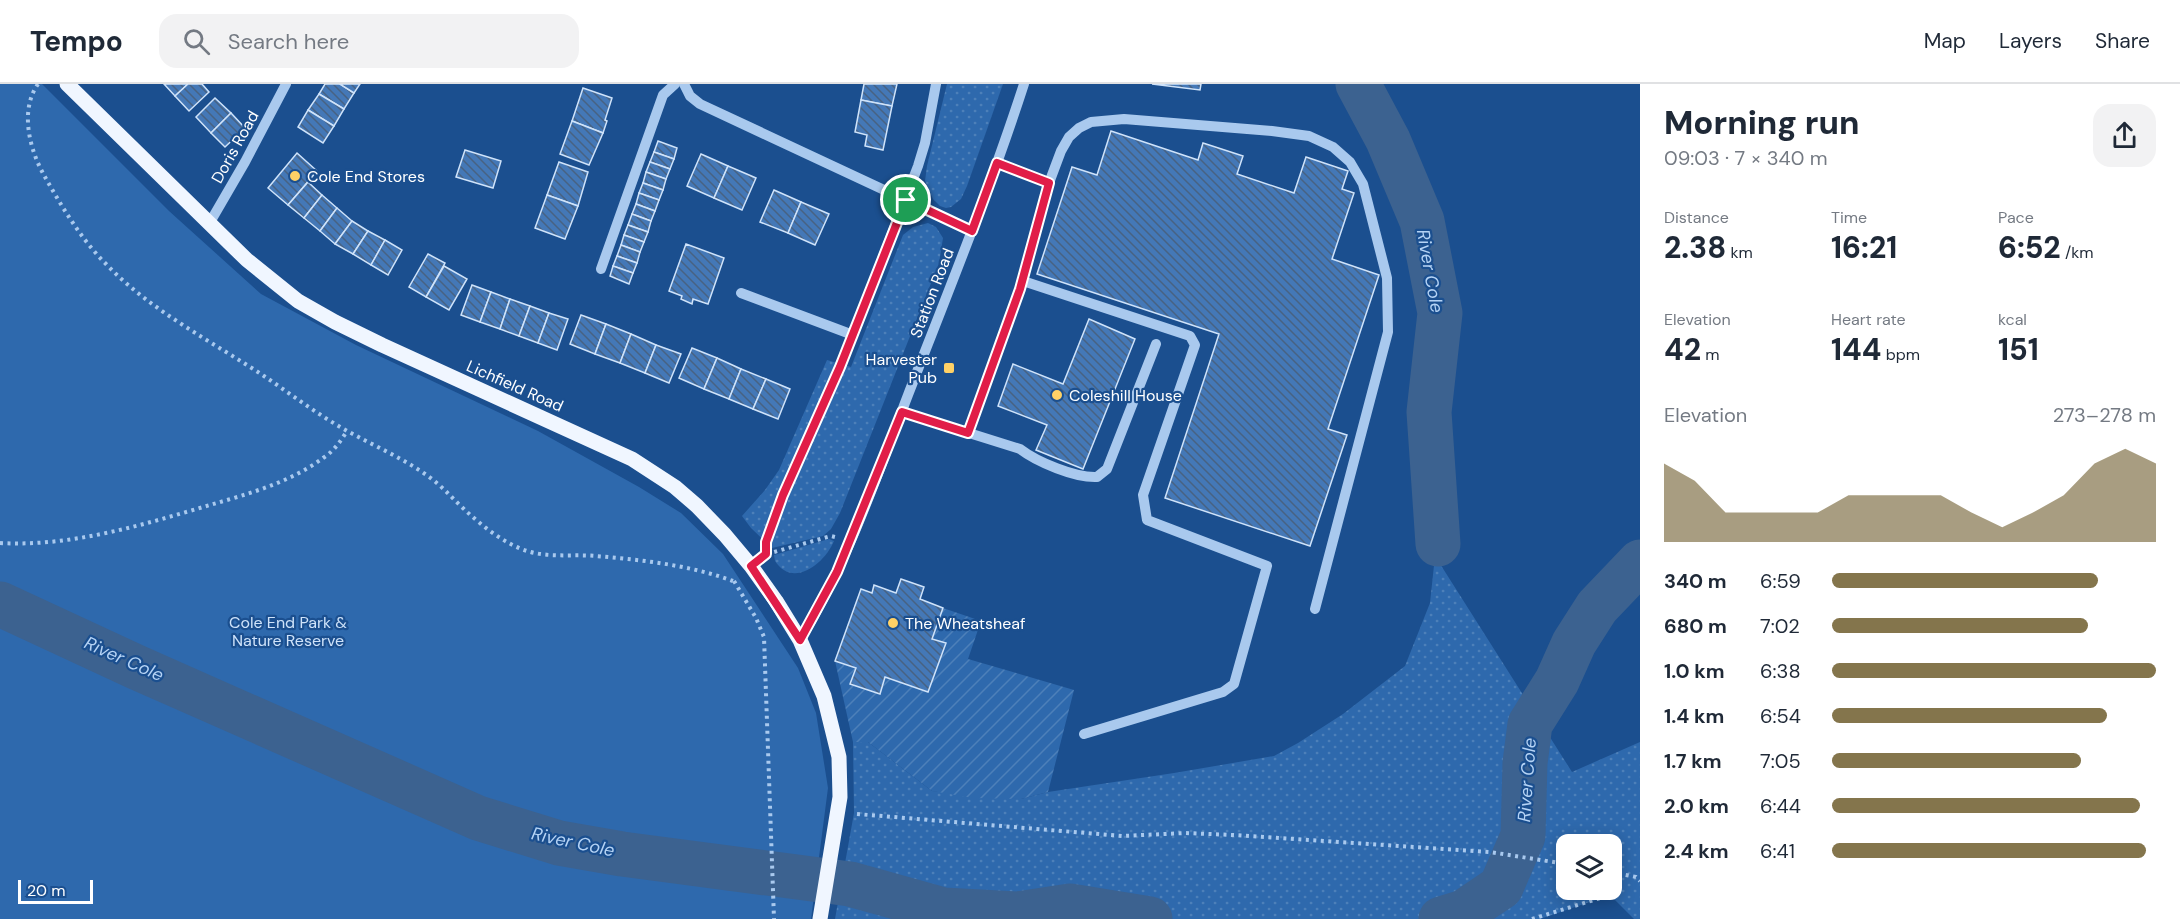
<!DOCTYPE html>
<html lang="en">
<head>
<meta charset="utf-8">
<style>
  body { margin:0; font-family:"DM Sans",sans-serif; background:#f2f2f3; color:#1f2937; height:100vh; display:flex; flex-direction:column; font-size:22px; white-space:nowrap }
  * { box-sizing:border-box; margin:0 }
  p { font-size:20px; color:#747a83 }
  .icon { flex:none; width:33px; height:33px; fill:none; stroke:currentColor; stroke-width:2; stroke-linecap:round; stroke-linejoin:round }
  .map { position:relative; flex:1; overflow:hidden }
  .details { display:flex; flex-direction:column; background:#fff; width:540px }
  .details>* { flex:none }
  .fabs { position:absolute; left:1556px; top:750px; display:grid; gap:12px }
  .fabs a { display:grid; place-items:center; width:66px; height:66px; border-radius:12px; background:#fff; box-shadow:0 3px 15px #0003; font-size:30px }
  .scale { position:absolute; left:18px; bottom:15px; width:75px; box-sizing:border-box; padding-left:6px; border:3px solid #fff; border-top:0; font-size:16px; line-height:21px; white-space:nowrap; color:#fff; -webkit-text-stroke:4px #1b4f8f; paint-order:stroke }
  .pin { position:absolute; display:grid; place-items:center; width:51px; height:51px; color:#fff; margin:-26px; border:3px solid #fff; border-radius:50%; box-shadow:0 2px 6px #0007 }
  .round { display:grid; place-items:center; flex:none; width:63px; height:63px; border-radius:18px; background:#f2f2f3 }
  .overview { display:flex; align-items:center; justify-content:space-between; height:102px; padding:0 24px }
  h1 { font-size:33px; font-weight:800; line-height:45px }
  .metrics { display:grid; grid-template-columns:repeat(3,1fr); gap:9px; height:102px; padding:6px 24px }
  .metrics div { display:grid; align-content:center }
  .metrics b { font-size:30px; font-weight:800 }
  .metrics small { font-size:16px; font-weight:400 }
  .metrics p { font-size:16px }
  .chart { height:168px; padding:12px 24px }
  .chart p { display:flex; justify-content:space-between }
  .chart svg { width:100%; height:108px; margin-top:6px; fill:#84754c; opacity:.7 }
  ul { padding:0 24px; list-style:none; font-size:20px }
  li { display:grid; grid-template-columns:96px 72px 1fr; align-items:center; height:45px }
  li i { height:15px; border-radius:8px; background:#84754c }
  header { display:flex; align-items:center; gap:36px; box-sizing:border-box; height:84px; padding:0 30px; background:#fff; border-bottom:2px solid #e0e1e3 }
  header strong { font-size:28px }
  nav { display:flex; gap:33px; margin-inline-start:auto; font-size:21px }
  .search { width:420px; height:54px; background:#f2f2f3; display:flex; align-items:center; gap:15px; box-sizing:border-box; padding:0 21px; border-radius:18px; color:#747a83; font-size:22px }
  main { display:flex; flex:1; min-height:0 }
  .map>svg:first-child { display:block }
  .grass { fill:url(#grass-dots); fill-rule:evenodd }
  .park { fill:#2e69ad }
  .garden { fill:url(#garden-furrows) }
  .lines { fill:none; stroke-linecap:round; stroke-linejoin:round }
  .river { stroke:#3c6290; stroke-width:45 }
  .building { fill:url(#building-back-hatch); stroke:#cfe3fa; stroke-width:1.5 }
  .path { stroke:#a9c9ee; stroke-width:4; stroke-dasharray:3 4.5; stroke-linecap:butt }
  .minor { stroke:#a9c9ee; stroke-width:10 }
  .major { stroke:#f0f6ff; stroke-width:15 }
  .route-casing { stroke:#fff; stroke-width:12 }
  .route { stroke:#e11d48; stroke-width:8 }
  .poi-dot { fill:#ffd166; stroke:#1b4f8f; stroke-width:2 }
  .labels { text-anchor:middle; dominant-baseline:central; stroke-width:4.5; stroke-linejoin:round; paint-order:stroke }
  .street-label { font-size:16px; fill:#fff; stroke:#1b4f8f }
  .poi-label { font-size:16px; fill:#fff; stroke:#1b4f8f; text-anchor:start }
  .park-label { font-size:16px; fill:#cfe3fa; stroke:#1b4f8f }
  .water-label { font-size:18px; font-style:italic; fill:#b5d3f5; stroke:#1b4f8f }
</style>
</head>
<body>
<header>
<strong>Tempo</strong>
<div class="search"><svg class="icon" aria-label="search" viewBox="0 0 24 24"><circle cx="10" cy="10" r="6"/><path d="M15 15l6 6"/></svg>Search here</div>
<nav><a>Map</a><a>Layers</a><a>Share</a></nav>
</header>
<main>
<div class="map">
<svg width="1640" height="835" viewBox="0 0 1640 835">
  <defs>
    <pattern id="grass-dots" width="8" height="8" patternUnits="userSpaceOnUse" patternTransform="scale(1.5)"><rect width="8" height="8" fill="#2e69ad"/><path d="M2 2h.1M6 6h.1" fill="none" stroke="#4d80b9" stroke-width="1.8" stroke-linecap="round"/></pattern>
    <pattern id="garden-furrows" width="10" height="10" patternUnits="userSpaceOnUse" patternTransform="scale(1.5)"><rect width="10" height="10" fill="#2e69ad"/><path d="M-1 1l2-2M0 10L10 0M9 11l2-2" fill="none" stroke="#4d80b9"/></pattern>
    <pattern id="building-back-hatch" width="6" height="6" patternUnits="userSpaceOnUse" patternTransform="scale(1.5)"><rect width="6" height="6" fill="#4478b7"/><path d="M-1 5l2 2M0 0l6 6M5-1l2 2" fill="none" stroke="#486282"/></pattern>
  </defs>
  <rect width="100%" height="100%" fill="#1b4f8f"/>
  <g class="grass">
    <path d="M947 0H1003L967 102 961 115 951 123 946 124 940 122 933 115 925 97 927 82Z"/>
    <path d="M928 139 936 143 943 154 939 179 840 429 831 445 823 452 772 464 751 444 742 432 765 406 779 386 827 276 851 283 903 151 913 143Z"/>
    <path d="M829 455 834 457C825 479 793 505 775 477L774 471Z"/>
    <path d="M1435 472 1572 688 1640 658V835H1634L1610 811 1540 835H835L854 729 853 658H868L932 707 1021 715 1048 708 1174 689 1274 672 1298 659 1343 630 1405 582 1430 519ZM1566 760H1611V806H1566Z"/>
  </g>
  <path class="park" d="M0 0H42L169 127 261 210 356 261 538 347 639 403 681 429 723 470 798 584 816 629 828 704 811 835H0Z"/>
  <path class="garden" d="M943 524 981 537 968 575 1074 606 1048 708 1021 715 973 714 932 707 868 658H853L835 577 856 584 850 600 879 610 885 593 928 608 946 560 932 555Z"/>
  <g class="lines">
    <g class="river">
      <path d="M1358 0 1388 56 1422 137 1440 229 1429 328 1438 460"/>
      <path d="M0 520 136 583 478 734 559 759 622 770 850 800 943 826 1018 830 1070 822 1150 835"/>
      <path d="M1441 835 1464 828 1501 803 1523 752 1525 679 1530 640 1557 597 1574 559 1597 523 1640 478"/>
    </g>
  </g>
  <g class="building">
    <path d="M164 0H188L175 12Z"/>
    <path d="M188 0H202L209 8 189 27 175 12Z"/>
    <path d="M325 0H340L354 9 344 25 319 10Z"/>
    <path d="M340 0H360L354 9Z"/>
    <path d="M864 0H897L892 22 861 16Z"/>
    <path d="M1152 0H1201L1200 6Z"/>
    <path d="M583 4 612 14 605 36 607 37 603 49 572 37Z"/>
    <path d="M319 10 344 25 334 42 308 26Z"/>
    <path d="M215 14 231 29 211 49 196 33Z"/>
    <path d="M861 16 892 22 883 66 865 62 867 51 855 48Z"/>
    <path d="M308 26 334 42 323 59 298 43Z"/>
    <path d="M231 29 245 44 225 63 211 49Z"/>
    <path d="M572 37 603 49 589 81 560 70Z"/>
    <path d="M1111 47 1198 76 1203 59 1243 72 1237 90 1294 109 1306 73 1348 87 1342 105 1354 109 1332 175 1379 191 1328 345 1347 351 1310 462 1165 414 1219 250 1037 190 1072 83 1097 91Z"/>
    <path d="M658 57 677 64 674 75 654 68Z"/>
    <path d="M465 66 501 77 493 104 456 93Z"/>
    <path d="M654 68 674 75 670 85 650 78Z"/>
    <path d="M297 69 317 87 288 121 268 104Z"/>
    <path d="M701 70 728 82 714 114 687 102Z"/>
    <path d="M559 78 588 88 578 122 547 111Z"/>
    <path d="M650 78 670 85 666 95 646 88Z"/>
    <path d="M728 82 756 94 742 126 714 114Z"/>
    <path d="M646 88 666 95 663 106 643 99Z"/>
    <path d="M308 98 322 111 304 134 288 121Z"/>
    <path d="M643 99 663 106 659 116 639 109Z"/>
    <path d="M774 106 801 118 788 149 760 138Z"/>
    <path d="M639 109 659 116 655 127 636 120Z"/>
    <path d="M322 111 337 124 320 147 304 134Z"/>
    <path d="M547 111 578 122 565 155 535 144Z"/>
    <path d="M801 118 829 130 815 161 788 149Z"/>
    <path d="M636 120 655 127 651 137 632 130Z"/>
    <path d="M337 124 352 137 335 160 320 147Z"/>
    <path d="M632 130 651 137 648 148 628 141Z"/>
    <path d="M352 137 368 147 353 170 335 160Z"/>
    <path d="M628 141 648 148 644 158 624 151Z"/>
    <path d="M368 147 385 156 371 181 353 170Z"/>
    <path d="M624 151 644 158 640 168 621 161Z"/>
    <path d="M385 156 402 166 388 191 371 181Z"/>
    <path d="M686 160 724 174 708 220 693 215 692 220 681 215 682 212 669 207Z"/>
    <path d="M621 161 640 168 637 179 617 172Z"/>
    <path d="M428 170 445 179 426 213 409 203Z"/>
    <path d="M617 172 637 179 633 189 613 182Z"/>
    <path d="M444 182 467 195 449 226 426 213Z"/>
    <path d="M613 182 633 189 629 200 610 192Z"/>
    <path d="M472 201 491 208 480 238 461 231Z"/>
    <path d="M491 208 510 215 500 245 480 238Z"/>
    <path d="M510 215 530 222 519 252 500 245Z"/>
    <path d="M530 222 549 229 538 259 519 252Z"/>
    <path d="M549 229 568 235 557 266 538 259Z"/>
    <path d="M581 231 606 240 595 270 570 260Z"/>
    <path d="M1089 235 1135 255 1083 385 1036 366 1047 341 998 322 1013 280 1063 300Z"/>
    <path d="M606 240 631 250 620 279 595 270Z"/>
    <path d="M631 250 656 261 645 289 620 279Z"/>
    <path d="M656 261 681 270 669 299 645 289Z"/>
    <path d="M692 264 717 274 704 305 679 294Z"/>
    <path d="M717 274 741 285 729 315 704 305Z"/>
    <path d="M741 285 766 295 753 325 729 315Z"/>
    <path d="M766 295 790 305 778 335 753 325Z"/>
    <path d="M901 495 924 503 920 515 943 524 932 555 946 559 928 608 885 593 880 610 850 600 856 584 835 577 861 505 872 509 874 501 896 509Z"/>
  </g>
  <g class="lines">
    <g class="path">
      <path d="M38 0C19 27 30 67 45 93 62 123 81 155 106 180 150 226 209 256 261 290 288 308 314 328 342 344 370 360 401 373 428 392 442 402 452 414 465 426 482 442 505 460 527 467 549 474 573 470 596 472 642 476 690 481 733 497"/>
      <path d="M0 459C71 463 142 441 210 421 248 410 291 398 323 374 334 367 340 358 347 347"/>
      <path d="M766 469V458L783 411 847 265"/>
      <path d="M767 470 831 452 835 453"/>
      <path d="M734 497 756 534 764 553 774 835"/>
      <path d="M857 730 1122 752 1186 749 1233 751 1490 768 1566 780"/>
      <path d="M1611 788 1636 793 1640 797"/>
      <path d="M1532 835 1610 811"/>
    </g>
    <g class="minor">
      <path d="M684 0 690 12 700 20 972 147"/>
      <path d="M1049 99 1061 67 1069 53 1079 44 1091 38 1124 35 1272 47 1309 52 1333 63 1350 78 1363 100 1387 194 1388 248 1315 525"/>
      <path d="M209 140 245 78 286 0"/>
      <path d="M601 185 663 11 675 0"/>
      <path d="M1023 197 1190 252 1195 261 1143 411 1147 436 1267 482 1234 600 1223 608 1084 650"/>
      <path d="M741 209 853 251 918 82 925 59 936 0"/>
      <path d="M902 328 1020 365C1037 378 1075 394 1097 393L1107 385 1156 260"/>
      <path d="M968 349 1020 205 1049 99 997 79"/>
      <path d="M800 556C847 480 876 394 908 311 948 208 990 105 1024 0"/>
    </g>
    <path class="major" d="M67 0 247 176 298 217 335 238 382 261 632 375 675 403 697 422 725 451 751 482 776 517 800 556 824 612 839 673 840 713 820 835"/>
  </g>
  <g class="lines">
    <g class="route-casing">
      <path id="route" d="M997 79 1049 99 1020 205 968 349 902 328 837 488 800 556 751 482 766 470V458L783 411 840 283 906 116 972 147Z"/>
    </g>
    <use href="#route" class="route"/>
  </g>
  <g class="poi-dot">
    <circle cx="295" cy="92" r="6"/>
    <rect x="943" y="278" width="12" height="12" rx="3"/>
    <circle cx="1057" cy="311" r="6"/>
    <circle cx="893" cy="539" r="6"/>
  </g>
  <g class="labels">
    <g class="street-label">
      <text transform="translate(235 63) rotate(-61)">Doris Road</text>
      <text transform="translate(932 209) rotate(-69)">Station Road</text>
      <text transform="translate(515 302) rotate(24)">Lichfield Road</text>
    </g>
    <g class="poi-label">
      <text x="307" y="92">Cole End Stores</text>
      <text x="937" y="275" text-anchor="end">Harvester<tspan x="937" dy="18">Pub</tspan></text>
      <text x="1069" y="311">Coleshill House</text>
      <text x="905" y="539">The Wheatsheaf</text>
    </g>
    <g class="park-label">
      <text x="288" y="538">Cole End Park &amp;<tspan x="288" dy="18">Nature Reserve</tspan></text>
    </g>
    <g class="water-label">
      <text transform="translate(1430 187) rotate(80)">River Cole</text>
      <text transform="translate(124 575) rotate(24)">River Cole</text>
      <text transform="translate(1527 696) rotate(-86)">River Cole</text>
      <text transform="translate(573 758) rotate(12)">River Cole</text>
    </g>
  </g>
</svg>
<div class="fabs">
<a><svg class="icon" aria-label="layers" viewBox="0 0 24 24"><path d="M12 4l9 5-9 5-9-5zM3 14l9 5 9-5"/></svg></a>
</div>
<div class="scale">20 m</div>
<div class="pin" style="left:906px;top:116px;background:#1e9e55"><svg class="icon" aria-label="arrive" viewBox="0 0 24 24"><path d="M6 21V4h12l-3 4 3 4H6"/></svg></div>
</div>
<section class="details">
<div class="overview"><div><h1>Morning run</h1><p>09:03 · 7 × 340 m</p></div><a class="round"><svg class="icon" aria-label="share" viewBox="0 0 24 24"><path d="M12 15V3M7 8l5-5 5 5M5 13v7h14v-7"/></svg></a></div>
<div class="metrics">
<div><p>Distance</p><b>2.38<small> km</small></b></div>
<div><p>Time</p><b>16:21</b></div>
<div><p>Pace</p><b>6:52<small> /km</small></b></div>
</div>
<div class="metrics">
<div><p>Elevation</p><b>42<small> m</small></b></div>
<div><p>Heart rate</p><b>144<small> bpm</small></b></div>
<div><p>kcal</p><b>151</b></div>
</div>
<div class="chart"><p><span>Elevation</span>273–278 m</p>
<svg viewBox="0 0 160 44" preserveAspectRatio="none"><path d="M0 44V12L10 19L20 32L30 32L40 32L50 32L60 25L70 25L80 25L90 25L100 32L110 38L120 32L130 25L140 12L150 6L160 12V44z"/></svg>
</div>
<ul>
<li><b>340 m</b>6:59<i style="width:82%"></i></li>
<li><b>680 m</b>7:02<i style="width:79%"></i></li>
<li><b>1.0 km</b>6:38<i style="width:100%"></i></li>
<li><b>1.4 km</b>6:54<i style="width:85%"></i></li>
<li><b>1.7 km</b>7:05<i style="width:77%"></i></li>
<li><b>2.0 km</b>6:44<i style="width:95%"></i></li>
<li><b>2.4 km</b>6:41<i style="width:97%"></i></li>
</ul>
</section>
</main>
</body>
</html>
